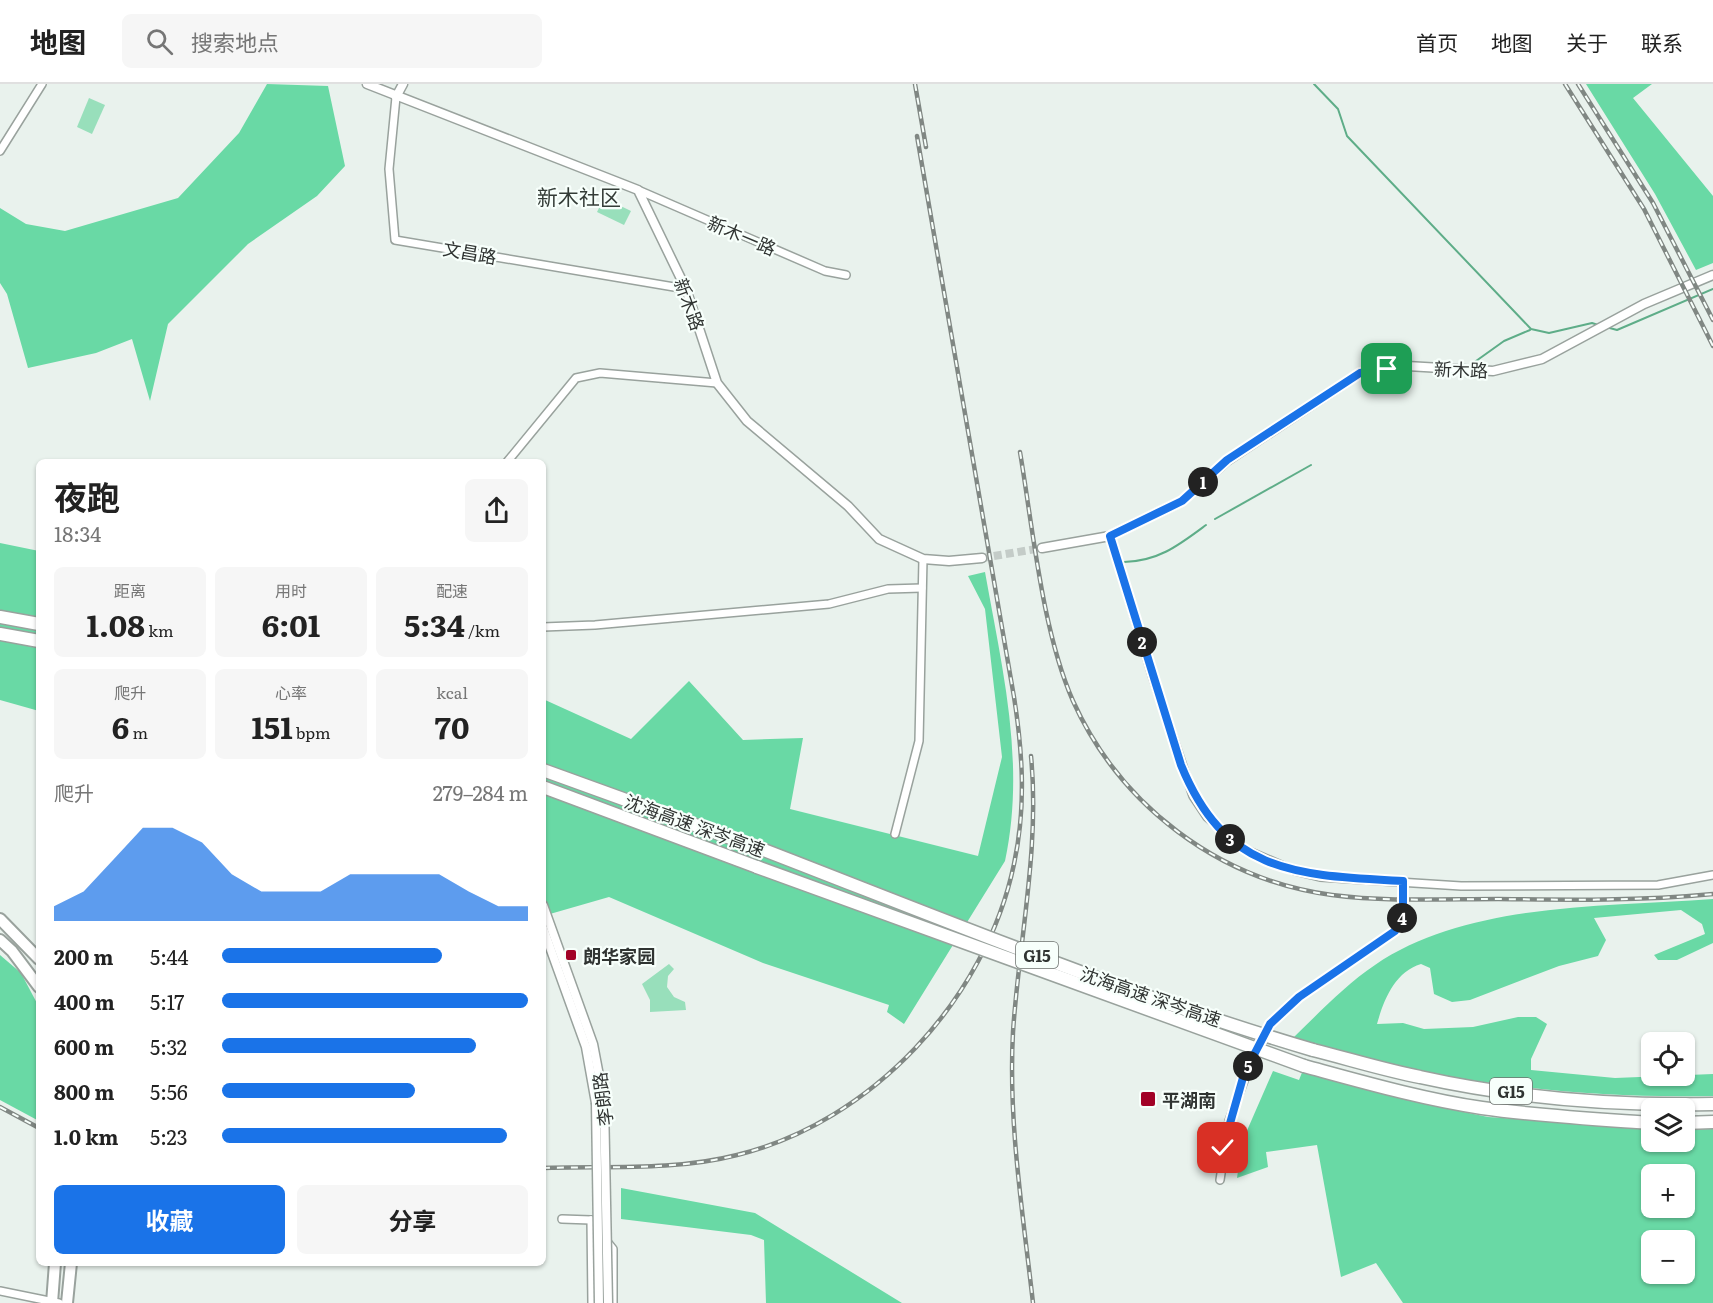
<!DOCTYPE html>
<html lang="zh">
<head>
<meta charset="utf-8">
<style>
  body { margin:0; font-family:Literata,"Noto Sans SC",serif; background:#f6f6f6; color:#222; height:100vh; display:flex; flex-direction:column; font-size:22px; white-space:nowrap }
  * { box-sizing:border-box; margin:0 }
  p { font-size:20px; color:#767676 }
  .icon { flex:none; width:33px; height:33px; fill:none; stroke:currentColor; stroke-width:2; stroke-linecap:round; stroke-linejoin:round }
  .map { position:relative; flex:1; overflow:hidden }
  .sheet { position:absolute; left:36px; top:375px; width:510px; height:807px; display:flex; flex-direction:column; background:#fff; border-radius:9px; box-shadow:0 2px 4px #0004 }
  .sheet>* { flex:none }
  .fabs { position:absolute; left:1641px; top:948px; display:grid; gap:12px }
  .fabs a { display:grid; place-items:center; width:54px; height:54px; border-radius:9px; background:#fff; box-shadow:0 2px 4px #0004; font-size:30px }
  .pin { position:absolute; display:grid; place-items:center; width:51px; height:51px; color:#fff; margin:-26px; border-radius:12px; box-shadow:0 3px 9px #0006 }
  .km { position:absolute; width:30px; height:30px; margin:-15px; border-radius:50%; background:#222; color:#fff; font-size:16px; line-height:30px; text-align:center }
  .round { display:grid; place-items:center; flex:none; width:63px; height:63px; border-radius:9px; background:#f6f6f6 }
  .overview { display:flex; align-items:center; justify-content:space-between; height:102px; padding:0 18px }
  h1 { font-size:33px; font-weight:700; line-height:45px }
  .metrics { display:grid; grid-template-columns:repeat(3,1fr); gap:9px; height:102px; padding:6px 18px }
  .metrics div { display:grid; align-content:center; border-radius:9px; background:#f6f6f6; text-align:center }
  .metrics b { font-size:30px; font-weight:700 }
  .metrics small { font-size:16px; font-weight:400 }
  .metrics p { font-size:16px }
  .chart { height:168px; padding:12px 18px }
  .chart p { display:flex; justify-content:space-between }
  .chart svg { width:100%; height:108px; margin-top:6px; fill:#1a73e8; opacity:.7 }
  .action { display:flex; gap:12px; margin-top:auto; padding:12px 18px }
  .action a { flex:1; height:69px; border-radius:9px; background:#1a73e8; color:#fff; font-size:24px; font-weight:700; line-height:69px; text-align:center }
  .action a+a { background:#f6f6f6; color:#222 }
  ul { padding:0 18px; list-style:none; font-size:20px }
  li { display:grid; grid-template-columns:96px 72px 1fr; align-items:center; height:45px }
  li i { height:15px; border-radius:8px; background:#1a73e8 }
  header { display:flex; align-items:center; gap:36px; box-sizing:border-box; height:84px; padding:0 30px; background:#fff; border-bottom:2px solid #e0e0e0 }
  header strong { font-size:28px }
  nav { display:flex; gap:33px; margin-inline-start:auto; font-size:21px }
  .search { width:420px; height:54px; background:#f6f6f6; display:flex; align-items:center; gap:15px; box-sizing:border-box; padding:0 21px; border-radius:9px; color:#767676; font-size:22px }
  .map>svg:first-child { display:block }
  .green { fill:#98dfbb }
  .forest { fill:#69d9a5; fill-rule:evenodd }
  .lines { fill:none; stroke-linecap:round; stroke-linejoin:round }
  .stream { stroke:#5ead88; stroke-width:2 }
  .tertiary-tunnel { stroke:#c4ccc8; stroke-width:8; stroke-dasharray:8 4; stroke-linecap:butt }
  .minor-casing { stroke:#99a29d; stroke-width:10 }
  .tertiary-casing { stroke:#99a29d; stroke-width:11 }
  .primary-casing { stroke:#99a29d; stroke-width:14 }
  .motorway-casing { stroke:#99a29d; stroke-width:15 }
  .minor { stroke:#fff; stroke-width:7 }
  .tertiary { stroke:#fff; stroke-width:8 }
  .primary { stroke:#fff; stroke-width:10 }
  .motorway { stroke:#fff; stroke-width:12 }
  .rail-casing { stroke:#808783; stroke-width:4.5 }
  .rail { stroke:#f7fffb; stroke-width:2; stroke-dasharray:7; stroke-linecap:butt }
  .tertiary-bridge-casing { stroke:#99a29d; stroke-width:11; stroke-linecap:butt }
  .motorway-bridge-casing { stroke:#99a29d; stroke-width:15; stroke-linecap:butt }
  .tertiary-bridge { stroke:#fff; stroke-width:8 }
  .motorway-bridge { stroke:#fff; stroke-width:12 }
  .route-casing { stroke:#fff; stroke-width:12 }
  .route { stroke:#1a73e8; stroke-width:8 }
  .poi-dot { fill:#a20227; stroke:#f7fffb; stroke-width:2 }
  .labels { text-anchor:middle; dominant-baseline:central; stroke-width:4.5; stroke-linejoin:round; paint-order:stroke }
  .shield { fill:#f7fffb; stroke:#6c716e; stroke-width:1.5 }
  .shield-label { font-size:16px; font-weight:bold; fill:#303432 }
  .street-label { font-size:18px; fill:#303432; stroke:#f7fffb }
  .poi-label { font-size:18px; font-weight:bold; fill:#303432; stroke:#f7fffb; text-anchor:start }
  .quarter-label { font-size:21px; fill:#343c37; stroke:#f7fffb }
</style>
</head>
<body>
<header>
<strong>地图</strong>
<div class="search"><svg class="icon" aria-label="search" viewBox="0 0 24 24"><circle cx="10" cy="10" r="6"/><path d="M15 15l6 6"/></svg>搜索地点</div>
<nav><a>首页</a><a>地图</a><a>关于</a><a>联系</a></nav>
</header>
<div class="map">
<svg width="1713" height="1219" viewBox="0 0 1713 1219">
  <rect width="100%" height="100%" fill="#e9f2ed"/>
  <g class="green">
    <path d="M89 14 105 21 92 50 77 43Z"/>
    <path d="M604 114 631 127 624 141 597 128Z"/>
    <path d="M669 880 674 885 668 892 667 903 674 913 685 918 686 926 650 928V916L642 900Z"/>
  </g>
  <g class="forest">
    <path d="M267 0 328 2 345 82 317 112 248 160 168 240 150 317 132 255 96 269 28 284 7 210 0 199V124L26 140 65 147 178 114 239 49Z"/>
    <path d="M1586 0H1652L1633 14 1713 112V179L1696 186 1655 110Z"/>
    <path d="M0 459 39 467V627L0 616Z"/>
    <path d="M985 488C1002 584 1026 679 1005 777L904 940 887 928 889 921 763 879 609 813 543 832V615L631 655 689 597 743 656 803 654 790 725 978 772 1002 673 985 525 968 492Z"/>
    <path d="M1713 815V859L1677 876H1658L1654 871 1705 850 1702 840 1681 826 1594 834 1606 856 1598 872 1559 882 1470 916 1452 918 1434 910 1430 884 1421 880C1395 888 1384 915 1377 940L1403 939 1424 945 1473 943 1518 933H1536L1547 940 1531 975V986L1615 994 1713 990V1012C1621 1014 1530 1007 1439 991 1390 982 1341 967 1293 954 1319 929 1345 901 1375 881 1467 818 1606 823 1713 815Z"/>
    <path d="M0 871 21 889 39 923V1037L0 1016Z"/>
    <path d="M1303 986 1421 1019 1488 1033 1651 1044 1652 1058H1684L1685 1046 1713 1045V1219H1403L1376 1179 1341 1193 1317 1061 1266 1068 1268 1083 1237 1094 1242 1058 1273 987 1299 996ZM1652 1090H1684V1124H1652ZM1652 1156H1684V1190H1652Z"/>
    <path d="M621 1104 755 1129 902 1219H766L764 1156 751 1151 621 1135Z"/>
  </g>
  <g class="lines">
    <g class="stream">
      <path d="M1314 0 1338 25 1347 52 1531 245 1549 249 1592 239 1598 241"/>
      <path d="M1606 243 1617 246 1713 205"/>
      <path d="M1469 282 1504 257 1530 246"/>
      <path d="M1215 435 1311 381"/>
      <path d="M1124 478C1159 477 1179 461 1206 441"/>
    </g>
    <path class="tertiary-tunnel" d="M982 474 1042 464"/>
    <g class="minor-casing">
      <g id="minor">
        <path d="M396 13 389 85 395 156 686 205"/>
        <path d="M0 67 42 0"/>
        <path d="M638 106 825 187 846 191"/>
        <path d="M507 378 576 294 600 289 717 299"/>
        <path d="M1110 452 1153 594 1193 712 1207 733 1244 765 1295 787 1320 793 1461 802 1658 801 1713 791"/>
        <path d="M543 543 595 541 829 520 888 505 922 504"/>
        <path d="M895 750 919 657 923 475"/>
        <path d="M1220 1096 1229 1037 1258 959 1270 940 1299 913 1395 847 1403 828V797"/>
        <path d="M562 1135 591 1136"/>
        <path d="M591 1136 599 1146"/>
        <path d="M591 1136 592 1219"/>
        <path d="M605 1155 613 1165V1219"/>
        <path d="M0 1207 59 1219"/>
      </g>
    </g>
    <g class="tertiary-casing">
      <g id="tertiary">
        <path d="M367 0 638 106 686 205 717 299 747 337 848 422 879 455 923 475 949 477 982 474"/>
        <path d="M396 13 403 0"/>
        <path d="M1042 464 1110 452 1182 417 1227 377 1360 289 1407 282 1493 287 1542 275 1644 220 1713 191"/>
        <path d="M543 821 593 960 604 1018"/>
        <path d="M543 844 586 963 596 1019"/>
      </g>
    </g>
    <g class="primary-casing">
      <g id="primary">
        <path d="M0 835 39 875"/>
        <path d="M0 856 12 867 39 903"/>
        <path d="M52 1219 55 1179"/>
        <path d="M67 1219 71 1179"/>
      </g>
    </g>
    <g class="motorway-casing">
      <g id="motorway">
        <path d="M0 533 39 540"/>
        <path d="M0 550 39 557"/>
        <path d="M543 686 764 766"/>
        <path d="M543 703 757 783"/>
        <path d="M1313 966C1349 975 1384 986 1420 993 1515 1014 1617 1022 1713 1020"/>
        <path d="M1304 982C1363 998 1422 1015 1482 1024 1539 1032 1595 1035 1652 1039"/>
        <path d="M1684 1039 1713 1038"/>
      </g>
    </g>
    <use href="#minor" class="minor"/>
    <use href="#tertiary" class="tertiary"/>
    <use href="#primary" class="primary"/>
    <use href="#motorway" class="motorway"/>
    <g class="rail-casing">
      <g id="rail">
        <path d="M915 0 926 63"/>
        <path d="M1565 0 1644 125 1713 262"/>
        <path d="M1578 0 1653 119 1713 236"/>
        <path d="M1020 368C1033 445 1042 546 1073 617 1120 721 1218 796 1332 811 1386 818 1443 815 1498 815 1570 816 1641 817 1713 810"/>
        <path d="M1031 672C1040 764 1019 856 1013 948 1008 1038 1023 1130 1033 1219"/>
        <path d="M0 1023 39 1044"/>
        <path d="M543 1084C607 1082 675 1087 737 1071 872 1038 986 915 1014 780 1026 724 1023 670 1014 613L917 52"/>
      </g>
    </g>
    <use href="#rail" class="rail"/>
    <g class="tertiary-bridge-casing">
      <g id="tertiary-bridge">
        <path d="M604 1018 608 1219"/>
        <path d="M596 1019 599 1219"/>
      </g>
    </g>
    <g class="motorway-bridge-casing">
      <g id="motorway-bridge">
        <path d="M764 766C945 836 1126 911 1313 966"/>
        <path d="M757 783 1304 982"/>
      </g>
    </g>
    <use href="#tertiary-bridge" class="tertiary-bridge"/>
    <use href="#motorway-bridge" class="motorway-bridge"/>
  </g>
  <g class="lines">
    <g class="route-casing">
      <path id="route" d="M1223 1064 1244 990 1270 940 1299 913 1395 847 1403 828V797C1297 791 1226 791 1181 681L1110 452 1182 417 1227 376 1360 289 1387 285"/>
    </g>
    <use href="#route" class="route"/>
  </g>
  <g class="poi-dot">
    <rect x="565" y="865" width="12" height="12" rx="3"/>
    <rect x="1140" y="1007" width="16" height="16" rx="3"/>
  </g>
  <g class="labels">
    <g class="shield">
      <rect x="1016" y="858" width="42" height="26" rx="4.5"/>
      <rect x="1490" y="994" width="42" height="26" rx="4.5"/>
    </g>
    <g class="shield-label">
      <text x="1037" y="871">G15</text>
      <text x="1511" y="1007">G15</text>
    </g>
    <g class="street-label">
      <text transform="translate(742 151) rotate(23)">新木一路</text>
      <text transform="translate(470 168) rotate(10)">文昌路</text>
      <text transform="translate(690 220) rotate(70)">新木路</text>
      <text transform="translate(1461 285) rotate(2)">新木路</text>
      <text transform="translate(695 741) rotate(20)">沈海高速 深岑高速</text>
      <text transform="translate(1151 912) rotate(19)">沈海高速 深岑高速</text>
      <text transform="translate(602 1015) rotate(-97)">李朗路</text>
    </g>
    <g class="poi-label">
      <text x="583" y="871">朗华家园</text>
      <text x="1162" y="1015">平湖南</text>
    </g>
    <g class="quarter-label">
      <text x="579" y="111">新木社区</text>
    </g>
  </g>
</svg>
<div class="fabs">
<a><svg class="icon" aria-label="locate" viewBox="0 0 24 24"><circle cx="12" cy="12" r="6"/><path d="M12 2v4M12 18v4M2 12h4M18 12h4"/></svg></a>
<a><svg class="icon" aria-label="layers" viewBox="0 0 24 24"><path d="M12 4l9 5-9 5-9-5zM3 14l9 5 9-5"/></svg></a>
<a>+</a>
<a>−</a>
</div>
<div class="pin" style="left:1387px;top:285px;background:#1e9e55"><svg class="icon" aria-label="arrive" viewBox="0 0 24 24"><path d="M6 21V4h12l-3 4 3 4H6"/></svg></div>
<div class="pin" style="left:1223px;top:1064px;background:#d93025"><svg class="icon" aria-label="check" viewBox="0 0 24 24"><path d="M5 12l5 5 9-10"/></svg></div>
<b class="km" style="left:1203px;top:398px">1</b>
<b class="km" style="left:1142px;top:558px">2</b>
<b class="km" style="left:1230px;top:755px">3</b>
<b class="km" style="left:1402px;top:834px">4</b>
<b class="km" style="left:1248px;top:982px">5</b>
<section class="sheet">
<div class="overview"><div><h1>夜跑</h1><p>18:34</p></div><a class="round"><svg class="icon" aria-label="share" viewBox="0 0 24 24"><path d="M12 15V3M7 8l5-5 5 5M5 13v7h14v-7"/></svg></a></div>
<div class="metrics">
<div><p>距离</p><b>1.08<small> km</small></b></div>
<div><p>用时</p><b>6:01</b></div>
<div><p>配速</p><b>5:34<small> /km</small></b></div>
</div>
<div class="metrics">
<div><p>爬升</p><b>6<small> m</small></b></div>
<div><p>心率</p><b>151<small> bpm</small></b></div>
<div><p>kcal</p><b>70</b></div>
</div>
<div class="chart"><p><span>爬升</span>279–284 m</p>
<svg viewBox="0 0 160 44" preserveAspectRatio="none"><path d="M0 44V38L10 32L20 19L30 6L40 6L50 12L60 25L70 32L80 32L90 32L100 25L110 25L120 25L130 25L140 32L150 38L160 38V44z"/></svg>
</div>
<ul>
<li><b>200 m</b>5:44<i style="width:72%"></i></li>
<li><b>400 m</b>5:17<i style="width:100%"></i></li>
<li><b>600 m</b>5:32<i style="width:83%"></i></li>
<li><b>800 m</b>5:56<i style="width:63%"></i></li>
<li><b>1.0 km</b>5:23<i style="width:93%"></i></li>
</ul>
<div class="action"><a>收藏</a><a>分享</a></div>
</section>
</div>
</body>
</html>
